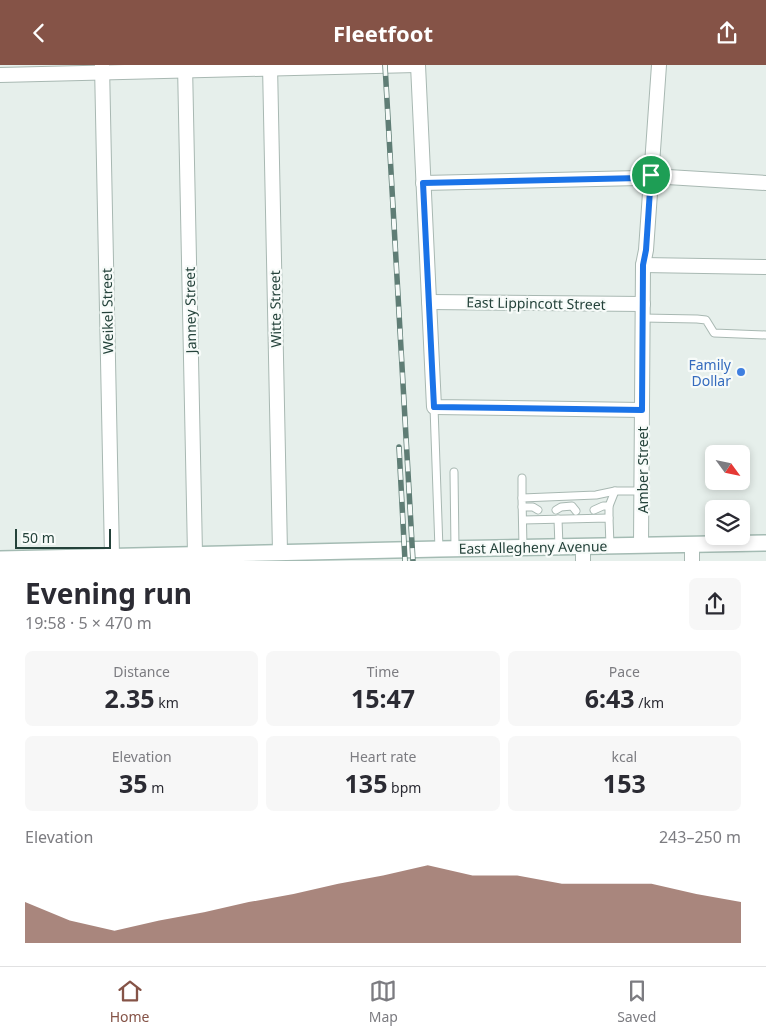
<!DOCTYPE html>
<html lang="en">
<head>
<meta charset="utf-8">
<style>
  body { margin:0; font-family:"Noto Sans",sans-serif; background:#f7f7f7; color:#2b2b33; height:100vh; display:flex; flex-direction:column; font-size:19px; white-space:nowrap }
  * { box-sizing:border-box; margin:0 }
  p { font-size:16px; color:#7c7c81 }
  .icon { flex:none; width:28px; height:28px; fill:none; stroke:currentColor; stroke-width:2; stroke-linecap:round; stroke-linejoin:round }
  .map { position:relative; height:496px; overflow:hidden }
  .drawer { display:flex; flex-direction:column; background:#fff; flex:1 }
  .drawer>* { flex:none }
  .needle { width:32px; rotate:123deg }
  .buttons { position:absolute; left:705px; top:380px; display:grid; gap:10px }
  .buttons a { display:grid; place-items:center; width:45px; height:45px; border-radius:8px; background:#fff; box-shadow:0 2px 8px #0003; font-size:25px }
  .scale { position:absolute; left:15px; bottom:12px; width:96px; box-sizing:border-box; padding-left:5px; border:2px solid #24423a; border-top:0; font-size:14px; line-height:18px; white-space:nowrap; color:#24423a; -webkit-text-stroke:4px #f7fbf9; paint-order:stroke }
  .pin { position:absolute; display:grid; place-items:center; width:42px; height:42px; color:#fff; margin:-21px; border:2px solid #fff; border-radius:50%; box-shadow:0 1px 5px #0007 }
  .round { display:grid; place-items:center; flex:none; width:52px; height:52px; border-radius:8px; background:#f7f7f7 }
  .headline { display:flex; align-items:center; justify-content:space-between; height:85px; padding:0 25px }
  h1 { font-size:28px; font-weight:700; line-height:38px }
  .stats { display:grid; grid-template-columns:repeat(3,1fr); gap:8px; height:85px; padding:5px 25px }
  .stats div { display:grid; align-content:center; border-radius:8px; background:#f7f7f7; text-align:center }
  .stats b { font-size:25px; font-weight:700 }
  .stats small { font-size:14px; font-weight:400 }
  .stats p { font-size:14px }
  .chart { height:140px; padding:10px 25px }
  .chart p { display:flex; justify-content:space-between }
  .chart svg { width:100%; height:90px; margin-top:5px; fill:#855347; opacity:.7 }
  header { display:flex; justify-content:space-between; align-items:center; height:65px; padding:0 25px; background:#855347; color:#fff; font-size:22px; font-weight:700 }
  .dock { display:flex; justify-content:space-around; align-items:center; height:70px; border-top:1px solid #e1e1e2; background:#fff; font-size:14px; color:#7c7c81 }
  .dock a { display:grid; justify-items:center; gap:2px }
  .dock .selected { color:#855347 }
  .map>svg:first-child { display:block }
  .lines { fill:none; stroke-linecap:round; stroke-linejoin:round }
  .service-casing { stroke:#a8b8b2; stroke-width:9 }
  .minor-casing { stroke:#a8b8b2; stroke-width:16 }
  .secondary-casing { stroke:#a4bbb3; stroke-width:18 }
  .service { stroke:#fff; stroke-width:7 }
  .minor { stroke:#fff; stroke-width:14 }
  .secondary { stroke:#fff; stroke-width:15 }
  .rail-casing { stroke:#5f7d75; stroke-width:5.5 }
  .rail { stroke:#f7fbf9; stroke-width:4; stroke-dasharray:11; stroke-linecap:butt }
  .route-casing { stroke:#fff; stroke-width:10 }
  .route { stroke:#1a73e8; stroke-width:6 }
  .shop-dot { fill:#3f7fe0; stroke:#f7fbf9; stroke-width:2 }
  .labels { text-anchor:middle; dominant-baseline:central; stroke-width:4.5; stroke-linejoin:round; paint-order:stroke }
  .street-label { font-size:14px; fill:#24423a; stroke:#f7fbf9 }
  .shop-label { font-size:14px; fill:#366cbe; stroke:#f7fbf9; text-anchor:end }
</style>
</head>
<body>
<header><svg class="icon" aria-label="back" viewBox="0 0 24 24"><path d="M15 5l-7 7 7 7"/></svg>Fleetfoot<svg class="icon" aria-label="share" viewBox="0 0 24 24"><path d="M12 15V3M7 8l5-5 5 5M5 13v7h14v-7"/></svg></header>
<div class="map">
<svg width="766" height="496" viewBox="0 0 766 496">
  <rect width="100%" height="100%" fill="#e6efeb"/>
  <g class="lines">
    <g class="service-casing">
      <g id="service">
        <path d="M643 253 697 254 706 255 714 268 766 270"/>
        <path d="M434 342 439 484"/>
        <path d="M454 407 455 483"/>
        <path d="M522 413V433"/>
        <path d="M522 442H533L538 445"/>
        <path d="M556 445 561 442 572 441 576 446"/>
        <path d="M594 445 603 441H609"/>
        <path d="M609 453V441L615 426"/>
        <path d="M558 454 559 482"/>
        <path d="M523 455 609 453 610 481"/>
        <path d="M523 482 522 433 596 430 615 426H642"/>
      </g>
    </g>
    <g class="minor-casing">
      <g id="minor">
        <path d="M102 0 112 491"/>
        <path d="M185 0 195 489"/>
        <path d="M270 0 280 487"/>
        <path d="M418 0 434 342 642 345"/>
        <path d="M0 10 416 0"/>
        <path d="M423 118 640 113 651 111 766 118"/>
        <path d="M643 200 766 202"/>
        <path d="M429 237 643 239"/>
        <path d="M692 479V496"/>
        <path d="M641 480 643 200 646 185 659 0"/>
        <path d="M583 481V496"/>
      </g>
    </g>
    <g class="secondary-casing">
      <path id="secondary" d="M0 494 439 484 766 478"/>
    </g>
    <use href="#service" class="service"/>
    <use href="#minor" class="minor"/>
    <use href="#secondary" class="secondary"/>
    <g class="rail-casing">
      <g id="rail">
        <path d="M385 0 413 496"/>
        <path d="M399 382 405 496"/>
      </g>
    </g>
    <use href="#rail" class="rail"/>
  </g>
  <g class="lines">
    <g class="route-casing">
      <path id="route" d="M651 110 646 185 643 200 642 345 434 342 423 118 640 113Z"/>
    </g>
    <use href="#route" class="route"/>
  </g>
  <circle class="shop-dot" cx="741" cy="307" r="5"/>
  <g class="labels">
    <g class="street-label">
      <text transform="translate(536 238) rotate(1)">East Lippincott Street</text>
      <text transform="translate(275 244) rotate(-91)">Witte Street</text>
      <text transform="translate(190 245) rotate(-91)">Janney Street</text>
      <text transform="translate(107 246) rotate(-91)">Weikel Street</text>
      <text transform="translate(642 405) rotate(-90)">Amber Street</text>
      <text transform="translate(533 482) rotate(-1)">East Allegheny Avenue</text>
    </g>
    <g class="shop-label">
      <text x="731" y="299">Family<tspan x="731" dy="16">Dollar</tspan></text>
    </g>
  </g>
</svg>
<div class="buttons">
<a><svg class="needle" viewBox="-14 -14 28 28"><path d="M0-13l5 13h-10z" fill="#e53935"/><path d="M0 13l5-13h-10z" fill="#7c7c81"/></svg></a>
<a><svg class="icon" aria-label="layers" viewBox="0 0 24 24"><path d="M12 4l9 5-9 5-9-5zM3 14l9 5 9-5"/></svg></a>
</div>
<div class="scale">50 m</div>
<div class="pin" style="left:651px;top:110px;background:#1e9e55"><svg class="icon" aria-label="arrive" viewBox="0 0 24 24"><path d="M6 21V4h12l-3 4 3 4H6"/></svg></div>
</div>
<section class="drawer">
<div class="headline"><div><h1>Evening run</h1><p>19:58 · 5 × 470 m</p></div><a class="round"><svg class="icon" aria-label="share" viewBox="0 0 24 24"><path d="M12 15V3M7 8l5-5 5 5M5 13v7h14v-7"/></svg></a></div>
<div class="stats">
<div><p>Distance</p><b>2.35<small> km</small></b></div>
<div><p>Time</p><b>15:47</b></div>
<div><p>Pace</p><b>6:43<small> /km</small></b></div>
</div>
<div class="stats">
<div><p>Elevation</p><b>35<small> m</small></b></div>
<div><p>Heart rate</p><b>135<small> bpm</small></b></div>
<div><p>kcal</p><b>153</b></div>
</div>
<div class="chart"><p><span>Elevation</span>243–250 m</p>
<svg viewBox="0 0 160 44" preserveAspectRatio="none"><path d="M0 44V24L10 33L20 38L30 33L40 29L50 24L60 20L70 15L80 11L90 6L100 11L110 11L120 15L130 15L140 15L150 20L160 24V44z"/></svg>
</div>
</section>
<nav class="dock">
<a class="selected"><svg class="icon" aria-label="home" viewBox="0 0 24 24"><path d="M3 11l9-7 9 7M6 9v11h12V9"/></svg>Home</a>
<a><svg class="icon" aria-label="map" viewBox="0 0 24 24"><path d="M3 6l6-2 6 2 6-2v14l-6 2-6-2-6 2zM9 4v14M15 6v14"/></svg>Map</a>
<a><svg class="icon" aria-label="saved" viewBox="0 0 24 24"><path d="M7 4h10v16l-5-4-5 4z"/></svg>Saved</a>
</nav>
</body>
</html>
